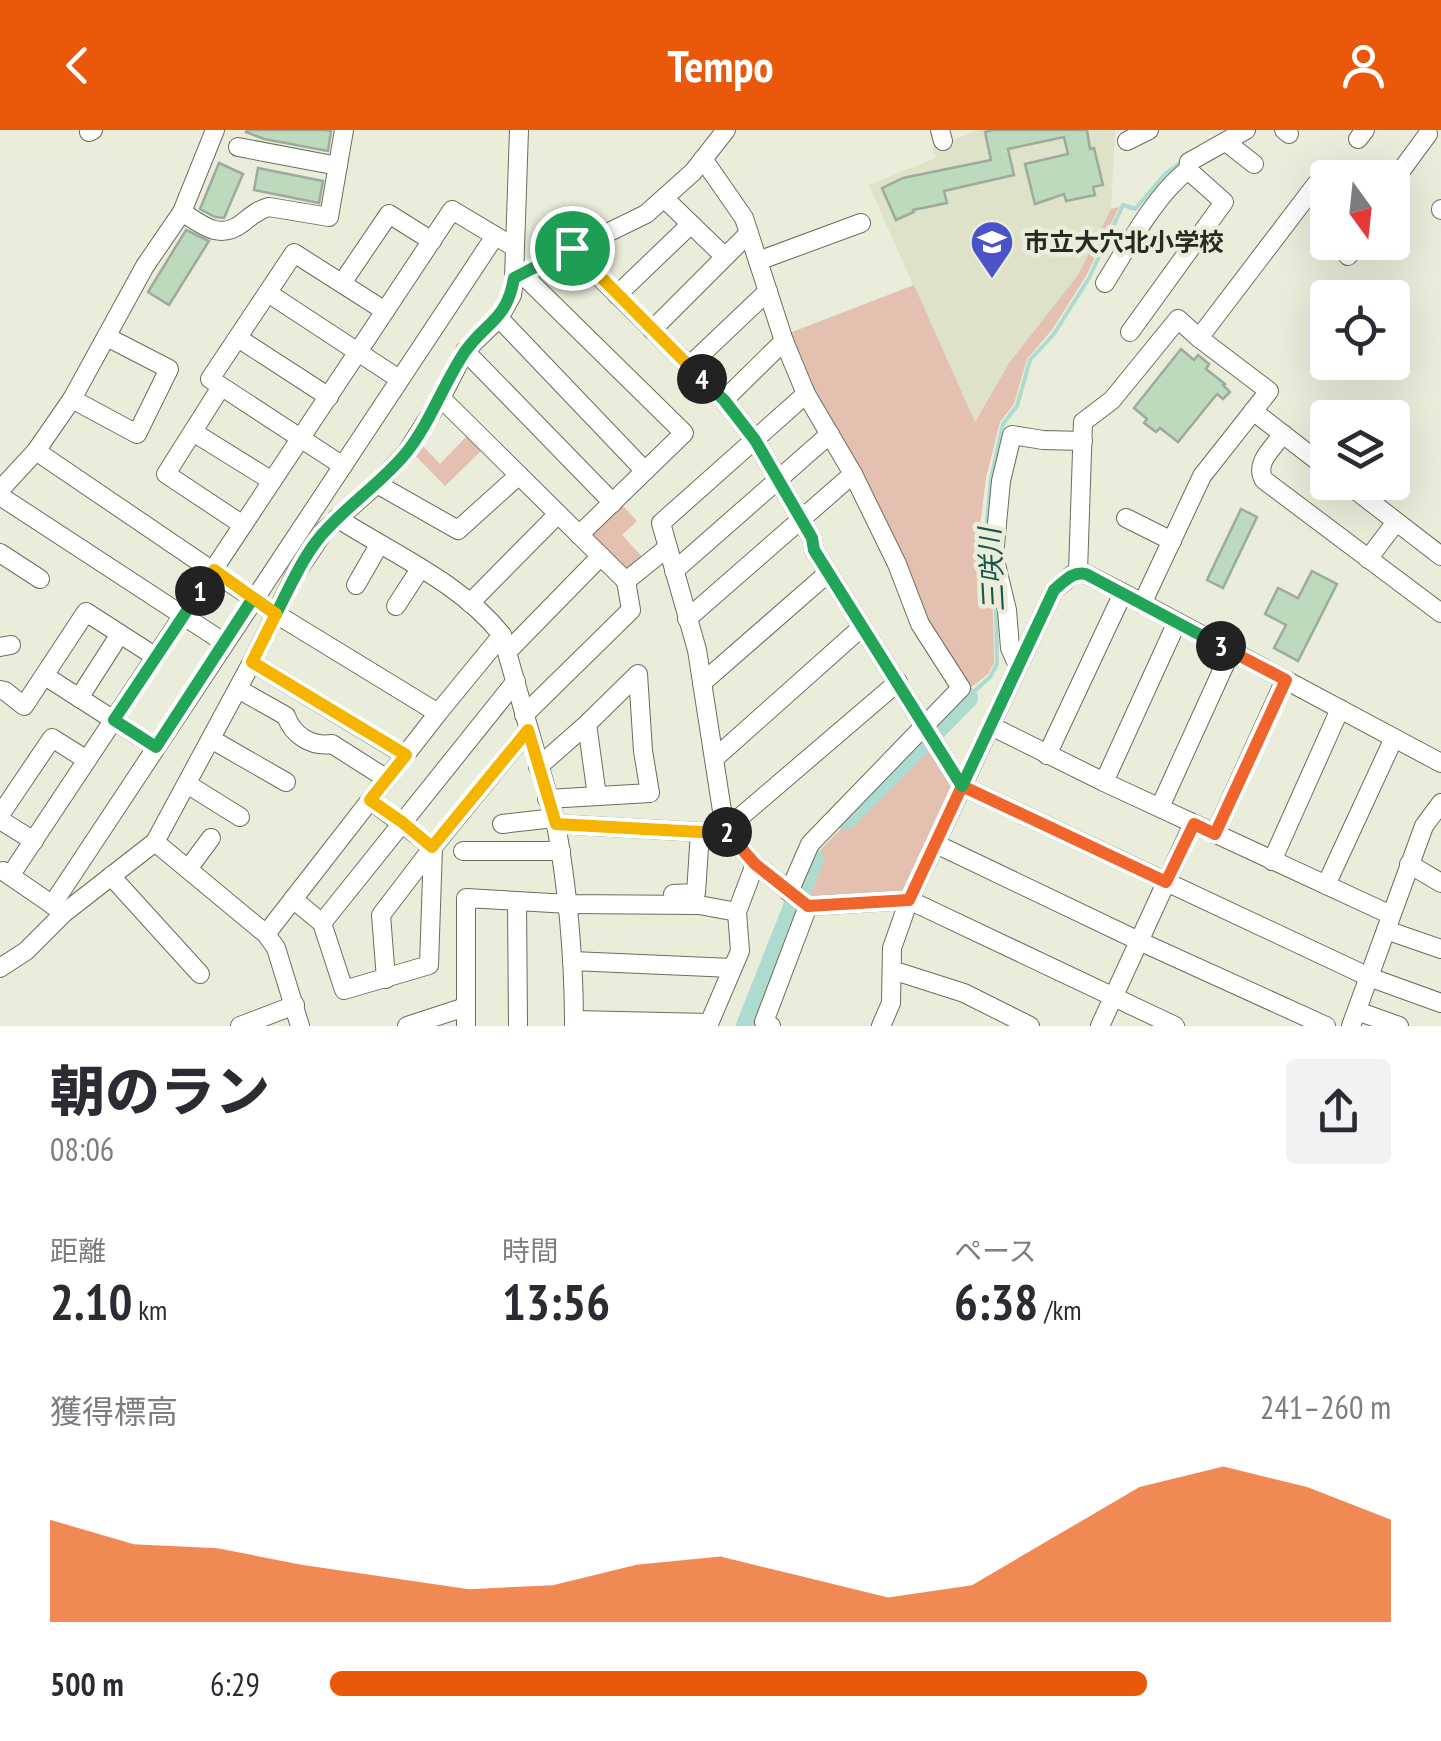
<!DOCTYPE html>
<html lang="ja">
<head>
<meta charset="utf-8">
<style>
  body { margin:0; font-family:"PT Sans Narrow","Noto Sans JP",sans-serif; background:#f2f2f3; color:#2b2b33; height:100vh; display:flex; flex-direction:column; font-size:38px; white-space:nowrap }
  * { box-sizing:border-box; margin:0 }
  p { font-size:32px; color:#7c7c81 }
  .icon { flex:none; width:55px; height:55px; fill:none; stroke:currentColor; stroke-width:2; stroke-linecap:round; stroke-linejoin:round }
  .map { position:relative; height:896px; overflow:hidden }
  .details { display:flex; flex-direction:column; background:#fff; flex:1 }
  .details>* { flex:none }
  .needle { width:65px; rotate:165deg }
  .tools { position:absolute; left:1310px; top:30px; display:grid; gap:20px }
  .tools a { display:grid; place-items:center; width:100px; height:100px; border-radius:10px; background:#fff; box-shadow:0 10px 40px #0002; font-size:50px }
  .pin { position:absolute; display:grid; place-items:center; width:85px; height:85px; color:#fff; margin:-42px; border:5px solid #fff; border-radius:50%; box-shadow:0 2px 10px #0007 }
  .km { position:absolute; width:50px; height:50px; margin:-25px; border-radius:50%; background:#222; color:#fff; font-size:28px; line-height:50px; text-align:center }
  .round { display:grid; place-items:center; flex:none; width:105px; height:105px; border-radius:10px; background:#f2f2f3 }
  .head { display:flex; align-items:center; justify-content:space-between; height:170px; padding:0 50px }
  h1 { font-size:55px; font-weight:800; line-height:75px }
  .stats { display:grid; grid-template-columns:repeat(3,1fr); gap:15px; height:170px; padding:10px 50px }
  .stats div { display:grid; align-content:center }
  .stats b { font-size:50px; font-weight:800 }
  .stats small { font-size:28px; font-weight:400 }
  .stats p { font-size:28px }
  .chart { height:280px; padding:20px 50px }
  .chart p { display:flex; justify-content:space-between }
  .chart svg { width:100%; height:180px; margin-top:10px; fill:#ea580c; opacity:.7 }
  ul { padding:0 50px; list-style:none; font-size:32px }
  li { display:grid; grid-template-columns:160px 120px 1fr; align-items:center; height:75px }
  li i { height:25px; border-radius:12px; background:#ea580c }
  header { display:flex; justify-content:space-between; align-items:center; height:130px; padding:0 50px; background:#ea580c; color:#fff; font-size:45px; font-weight:800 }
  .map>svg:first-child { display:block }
  .built { fill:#dee2c9 }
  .green { fill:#e3c0af }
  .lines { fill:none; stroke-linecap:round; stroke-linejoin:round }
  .stream { stroke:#addbcf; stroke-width:4 }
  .river { stroke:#addbcf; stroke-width:22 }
  .building { fill:#bddabd; stroke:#9daa9d; stroke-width:2.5 }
  .minor-casing { stroke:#6c6e5d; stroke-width:20 }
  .minor { stroke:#fff; stroke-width:18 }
  .split-1-casing { stroke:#fff; stroke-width:20 }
  .split-2-casing { stroke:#fff; stroke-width:20 }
  .split-3-casing { stroke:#fff; stroke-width:20 }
  .split-4-casing { stroke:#fff; stroke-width:20 }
  .split-5-casing { stroke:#fff; stroke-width:20 }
  .split-1 { stroke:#22a559; stroke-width:12 }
  .split-2 { stroke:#f5b400; stroke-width:12 }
  .split-3 { stroke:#f0652b; stroke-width:12 }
  .split-4 { stroke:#22a559; stroke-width:12 }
  .split-5 { stroke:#f5b400; stroke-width:12 }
  .labels { text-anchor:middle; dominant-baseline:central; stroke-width:9; stroke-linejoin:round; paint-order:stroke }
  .poi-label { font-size:25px; font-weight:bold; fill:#282922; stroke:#eaedda; text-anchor:start }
  .water-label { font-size:28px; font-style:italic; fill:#18554a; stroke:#eaedda }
</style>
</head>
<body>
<header><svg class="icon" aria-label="back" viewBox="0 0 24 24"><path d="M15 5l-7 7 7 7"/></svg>Tempo<svg class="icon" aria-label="person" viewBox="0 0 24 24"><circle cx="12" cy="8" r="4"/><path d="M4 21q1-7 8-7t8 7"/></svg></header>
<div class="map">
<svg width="1441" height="896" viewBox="0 0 1441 896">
  <rect width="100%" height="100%" fill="#eaedda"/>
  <path class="built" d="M978 0H1115L1111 79 1078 145 1009 233 974 293 869 55 936 28 932 18Z"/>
  <g class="green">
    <path d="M1119 77 1086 146 1052 200 1027 229 1014 274 1000 292 986 348 980 397V427L993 480 994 533 988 544 967 561 925 495 810 262 787 204 914 155 975 292 1009 233 1078 145 1111 79Z"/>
    <path d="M467 306 481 321 445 356 408 318 416 309 440 334Z"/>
    <path d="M622 375 637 391 622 405 644 429 625 442 593 409 592 402Z"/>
    <path d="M926 612 956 661 905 764 810 770 804 763 821 719Z"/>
  </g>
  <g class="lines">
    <path class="stream" d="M967 568 990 547 997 534 996 480 984 426 991 349 1003 294 1017 276 1030 230 1054 204 1089 148 1123 75 1135 79 1166 43 1184 30"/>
    <g class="river">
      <path d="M846 689 967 568"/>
      <path d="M747 896 813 729"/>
    </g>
  </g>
  <g class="building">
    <path d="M247 0H325L331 1 328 21 264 9 246 2Z"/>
    <path d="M993 0H1087L1090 19 1094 18 1103 55 1093 57 1095 65 1066 71 1064 64 1035 74 1025 34 1068 24 1064 7 1008 19 1014 45 944 61 947 73 913 80 914 82 896 90 882 58 903 48 991 30 985 2Z"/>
    <path d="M219 33 243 44 224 88 215 87 200 79Z"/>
    <path d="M258 38 323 51 319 73 254 60Z"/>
    <path d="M186 100 209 111 169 175 148 162Z"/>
    <path d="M1181 219 1194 230 1198 225 1209 234 1206 239 1225 254 1223 255 1230 262 1223 269 1217 264 1178 312 1160 298 1156 302 1144 293 1147 289 1134 278Z"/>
    <path d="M1241 379 1257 387 1223 458 1207 450Z"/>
    <path d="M1312 441 1337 454 1298 531 1274 518 1286 495 1265 484 1278 458 1298 468Z"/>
  </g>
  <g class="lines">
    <g class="minor-casing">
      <g id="minor">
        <path d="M940 0 943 11"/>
        <path d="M1284 0 1289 4"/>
        <path d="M89 2 93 0"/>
        <path d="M1358 9 1365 0"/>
        <path d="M1127 11 1149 0"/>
        <path d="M1226 12 1254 34"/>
        <path d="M238 17 338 36"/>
        <path d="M703 29 744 88 784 211 806 264 853 344 897 434 920 494 961 558 810 714 789 762"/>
        <path d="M1392 53 1428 4"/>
        <path d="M665 69 724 126"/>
        <path d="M1441 80V79"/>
        <path d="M182 82C202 95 219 110 241 94 250 87 257 80 269 77L329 87 344 0"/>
        <path d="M571 119 724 270 755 310 812 408 814 420 962 656 1369 847 1441 873"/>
        <path d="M1348 126 1358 112"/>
        <path d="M758 131 861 93"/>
        <path d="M522 144 684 303 579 405"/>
        <path d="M515 148 646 84 693 42 726 0"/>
        <path d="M342 153 389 84 432 111"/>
        <path d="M1105 153C1127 118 1155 65 1188 40"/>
        <path d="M268 163 399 249"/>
        <path d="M617 165 691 94"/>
        <path d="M499 188 645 341"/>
        <path d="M652 200 749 103"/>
        <path d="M1130 202 1224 72 1188 40 1189 32 1246 0"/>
        <path d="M238 208 329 267"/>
        <path d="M1199 208 1317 53 1328 61"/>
        <path d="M465 221 613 373"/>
        <path d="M689 236 768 161"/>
        <path d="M221 257 166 344 243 395"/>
        <path d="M806 264 661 393 697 520 725 700 755 734 808 776 909 770 1175 896"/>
        <path d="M441 268 626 451 667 418"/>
        <path d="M72 269 137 304 169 239 107 207"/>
        <path d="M724 270 784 211"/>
        <path d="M1253 281 1328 339"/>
        <path d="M193 302 272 351"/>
        <path d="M1283 304C1273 318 1254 333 1264 350L1441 483"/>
        <path d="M36 321 276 484 438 583"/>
        <path d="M343 336 210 249 294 123 385 181"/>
        <path d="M1345 352 1441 426"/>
        <path d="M377 354 458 400 519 345"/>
        <path d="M0 360 36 321 72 269 145 136 182 82 215 0"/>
        <path d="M0 366 225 513"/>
        <path d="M337 388C393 424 461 453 502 505L556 694C568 761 574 828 574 896"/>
        <path d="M1126 388 1172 411"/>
        <path d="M0 423 40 449"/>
        <path d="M1368 429 1396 392"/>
        <path d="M674 441 830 304"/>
        <path d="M1078 442 1083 292 1112 270 1178 189 1199 208 1269 261 1202 346 1142 474"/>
        <path d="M1078 442 1086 444 1123 463 1441 633"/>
        <path d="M356 455 379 415"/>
        <path d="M470 473 558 384"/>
        <path d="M396 476 420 439"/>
        <path d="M687 489 853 344"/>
        <path d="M0 517 11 515"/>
        <path d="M508 521 600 427"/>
        <path d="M252 532 405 625"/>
        <path d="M1018 536 1010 518 1007 480 994 426 1001 351 1012 305 1043 310 1083 311"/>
        <path d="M45 546 156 617"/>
        <path d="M702 553 828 443"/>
        <path d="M238 559 286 586C293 606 312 617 332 614L387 649"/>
        <path d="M0 560 5 561 24 576 86 482 156 527"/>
        <path d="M79 568 120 504"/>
        <path d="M524 585 631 480 626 451"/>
        <path d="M587 594 597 666"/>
        <path d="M991 596 1104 652 1391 785"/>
        <path d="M211 609 286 652"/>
        <path d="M1047 625 1123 463"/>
        <path d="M715 628 862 497"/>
        <path d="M538 637 587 594 638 544 643 621 650 663 547 669"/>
        <path d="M1104 652 1177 492"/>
        <path d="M187 654 240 687"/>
        <path d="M1160 677 1231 521"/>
        <path d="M0 685 52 608 87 630"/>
        <path d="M0 690 34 711"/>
        <path d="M502 694 554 688"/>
        <path d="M556 694 700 702 725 700 898 552"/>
        <path d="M1215 704 1285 550"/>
        <path d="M155 712 266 804 276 818 300 896"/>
        <path d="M936 714 1139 811 1326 896"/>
        <path d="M463 721H561"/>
        <path d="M1272 731 1340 579"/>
        <path d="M1409 734 1441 753"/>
        <path d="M188 739 211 708"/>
        <path d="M3 741 60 780"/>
        <path d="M10 746 452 80 514 117"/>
        <path d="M111 746 200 844"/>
        <path d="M1326 755 1394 608"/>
        <path d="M673 764 696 763 700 702"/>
        <path d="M293 769 322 793 344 860 429 835 433 717 370 670"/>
        <path d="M517 772 518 896"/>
        <path d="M52 775 495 106"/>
        <path d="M322 793 516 551"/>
        <path d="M1386 800 1441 819"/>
        <path d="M266 804 438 583 502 505"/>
        <path d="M572 831 732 838"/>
        <path d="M0 838 26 821 64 783 155 712 252 532 295 445 325 400 377 354 406 323 441 268 465 221 499 188 512 165 514 148 519 0"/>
        <path d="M892 840 964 863 1030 896"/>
        <path d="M386 849 381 785 433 717 528 600"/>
        <path d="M1357 881 1399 896"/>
        <path d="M574 890 709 893"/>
        <path d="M240 896 295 875"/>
        <path d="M407 896 465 877"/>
        <path d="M466 896V768L569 774 699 775 737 782"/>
        <path d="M708 896 740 821 737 782 755 734"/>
        <path d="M771 896 764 892 808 776"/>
        <path d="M881 896 891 873 892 818 909 770 1054 460 1072 445 1078 442"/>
        <path d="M1100 896 1193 694"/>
        <path d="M1351 896 1424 696 1441 673"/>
      </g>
    </g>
    <use href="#minor" class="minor"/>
  </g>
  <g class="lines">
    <g class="split-1-casing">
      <path id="split-1" d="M200 461 114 590 156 617 253 468 276 484C291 455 305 421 328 398 353 371 383 351 406 323 430 293 443 255 464 223 485 192 507 191 514 148L572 118"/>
    </g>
    <g class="split-2-casing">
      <path id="split-2" d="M200 461 214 440 276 484 252 532 406 625 370 670 402 692 432 717 528 600 556 694 700 702 725 700 727 702"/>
    </g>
    <g class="split-3-casing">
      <path id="split-3" d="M727 702 755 734 808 776 909 770 962 656 1166 752 1194 694 1215 704 1286 550 1221 516"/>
    </g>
    <g class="split-4-casing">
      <path id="split-4" d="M702 249 724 270 755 310 812 408 814 420 962 656 1054 460C1065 451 1072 441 1086 444L1221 516"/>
    </g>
    <g class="split-5-casing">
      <path id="split-5" d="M572 118 702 249"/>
    </g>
    <use href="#split-1" class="split-1"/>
    <use href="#split-2" class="split-2"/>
    <use href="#split-3" class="split-3"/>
    <use href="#split-4" class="split-4"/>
    <use href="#split-5" class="split-5"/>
  </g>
  <defs>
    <g id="school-pin" transform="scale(2.25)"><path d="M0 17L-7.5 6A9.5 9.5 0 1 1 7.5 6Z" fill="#4b53c8" stroke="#eaedda"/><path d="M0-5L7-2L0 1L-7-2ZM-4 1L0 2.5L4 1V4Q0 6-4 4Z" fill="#fff"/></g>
  </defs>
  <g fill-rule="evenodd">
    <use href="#school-pin" x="992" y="112"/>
  </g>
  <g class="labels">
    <g class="poi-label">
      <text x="1024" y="112">市立大穴北小学校</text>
    </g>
    <g class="water-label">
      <text transform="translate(991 440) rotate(-93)">三咲川</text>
    </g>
  </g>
</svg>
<div class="tools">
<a><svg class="needle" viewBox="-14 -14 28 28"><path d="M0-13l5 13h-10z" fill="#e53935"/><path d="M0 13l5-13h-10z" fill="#7c7c81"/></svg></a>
<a><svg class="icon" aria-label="locate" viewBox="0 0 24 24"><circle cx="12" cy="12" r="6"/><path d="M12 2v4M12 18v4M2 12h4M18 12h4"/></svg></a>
<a><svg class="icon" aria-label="layers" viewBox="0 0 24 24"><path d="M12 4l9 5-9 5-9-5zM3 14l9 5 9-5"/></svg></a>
</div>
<div class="pin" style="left:572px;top:118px;background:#1e9e55"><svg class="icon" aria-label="arrive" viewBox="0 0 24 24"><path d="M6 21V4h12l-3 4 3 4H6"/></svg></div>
<b class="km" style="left:200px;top:461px">1</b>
<b class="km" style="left:727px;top:702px">2</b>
<b class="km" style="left:1221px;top:516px">3</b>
<b class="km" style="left:702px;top:249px">4</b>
</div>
<section class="details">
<div class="head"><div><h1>朝のラン</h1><p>08:06</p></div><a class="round"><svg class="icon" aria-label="share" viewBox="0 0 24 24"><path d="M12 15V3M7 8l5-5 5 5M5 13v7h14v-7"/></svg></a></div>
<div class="stats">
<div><p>距離</p><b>2.10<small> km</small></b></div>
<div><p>時間</p><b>13:56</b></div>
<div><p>ペース</p><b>6:38<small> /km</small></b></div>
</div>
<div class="chart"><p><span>獲得標高</span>241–260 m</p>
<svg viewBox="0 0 160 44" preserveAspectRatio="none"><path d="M0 44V19L10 25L20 26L30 30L40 33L50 36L60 35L70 30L80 28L90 33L100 38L110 35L120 23L130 11L140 6L150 11L160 19V44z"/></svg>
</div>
<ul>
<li><b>500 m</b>6:29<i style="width:77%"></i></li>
</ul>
</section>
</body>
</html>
